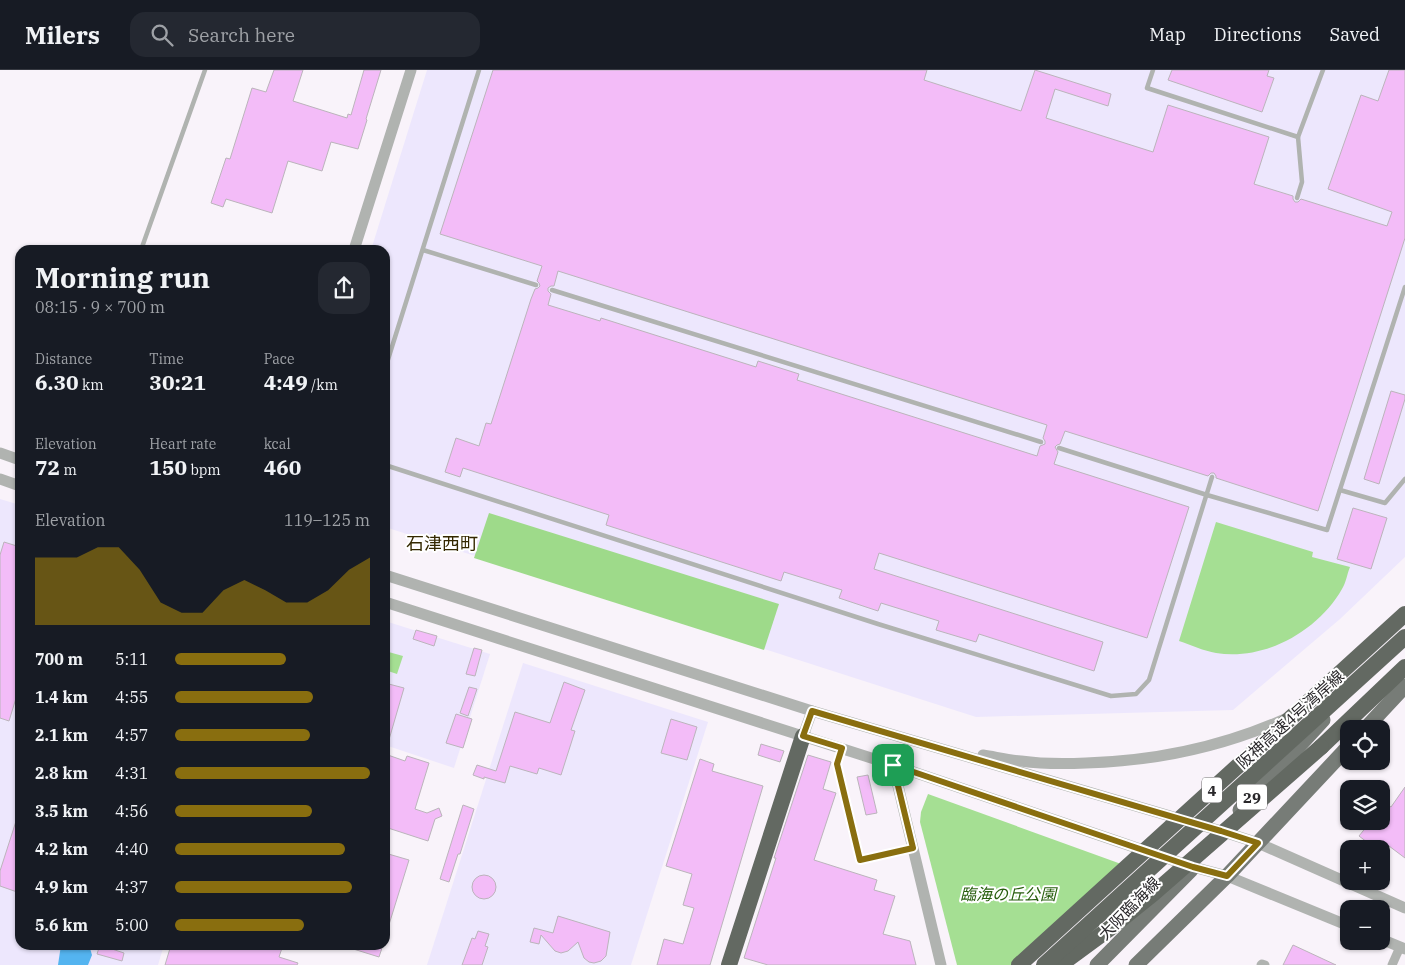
<!DOCTYPE html>
<html lang="en">
<head>
<meta charset="utf-8">
<style>
  body { margin:0; font-family:"IBM Plex Serif","Noto Sans JP",serif; background:#242831; color:#f1f3f6; height:100vh; display:flex; flex-direction:column; font-size:19px; white-space:nowrap }
  * { box-sizing:border-box; margin:0 }
  p { font-size:16px; color:#9ea1a6 }
  .icon { flex:none; width:28px; height:28px; fill:none; stroke:currentColor; stroke-width:2; stroke-linecap:round; stroke-linejoin:round }
  .map { position:relative; flex:1; overflow:hidden }
  .details { position:absolute; left:15px; top:175px; width:375px; height:705px; display:flex; flex-direction:column; background:#171b24; border-radius:15px; box-shadow:0 1px 4px #0004 }
  .details>* { flex:none }
  .buttons { position:absolute; left:1340px; top:650px; display:grid; gap:10px }
  .buttons a { display:grid; place-items:center; width:50px; height:50px; border-radius:10px; background:#171b24; box-shadow:0 1px 4px #0004; font-size:25px }
  .pin { position:absolute; display:grid; place-items:center; width:42px; height:42px; color:#fff; margin:-21px; border-radius:10px; box-shadow:0 2px 8px #0006 }
  .round { display:grid; place-items:center; flex:none; width:52px; height:52px; border-radius:15px; background:#242831 }
  .headline { display:flex; align-items:center; justify-content:space-between; height:85px; padding:0 20px }
  h1 { font-size:28px; font-weight:700; line-height:38px }
  .metrics { display:grid; grid-template-columns:repeat(3,1fr); gap:8px; height:85px; padding:5px 20px }
  .metrics div { display:grid; align-content:center }
  .metrics b { font-size:21px; font-weight:700 }
  .metrics small { font-size:14px; font-weight:400 }
  .metrics p { font-size:14px }
  .chart { height:140px; padding:10px 20px }
  .chart p { display:flex; justify-content:space-between }
  .chart svg { width:100%; height:90px; margin-top:5px; fill:#896e0f; opacity:.7 }
  ul { padding:0 20px; list-style:none; font-size:16px }
  li { display:grid; grid-template-columns:80px 60px 1fr; align-items:center; height:38px }
  li i { height:12px; border-radius:6px; background:#896e0f }
  header { display:flex; align-items:center; gap:30px; box-sizing:border-box; height:70px; padding:0 25px; background:#171b24; border-bottom:1px solid #363941 }
  header strong { font-size:24px }
  nav { display:flex; gap:28px; margin-inline-start:auto; font-size:18px }
  .search { width:350px; height:45px; background:#242831; display:flex; align-items:center; gap:12px; box-sizing:border-box; padding:0 18px; border-radius:15px; color:#9ea1a6; font-size:19px }
  .map>svg:first-child { display:block }
  .industrial { fill:#ede7fd }
  .green { fill:#a5df93 }
  .forest { fill:#9eda8a }
  .water { fill:#54b4f0 }
  .building { fill:#f3bcf8; stroke:#bbb4bb; fill-rule:evenodd }
  .lines { fill:none; stroke-linecap:round; stroke-linejoin:round }
  .service { stroke:#b0b3b0; stroke-width:4.5 }
  .minor { stroke:#b0b3b0; stroke-width:9 }
  .tertiary { stroke:#b0b3b0; stroke-width:11 }
  .primary { stroke:#777c77; stroke-width:15 }
  .motorway { stroke:#636962; stroke-width:16 }
  .motorway-bridge { stroke:#636962; stroke-width:16 }
  .route-casing { stroke:#fff; stroke-width:10 }
  .route { stroke:#896e0f; stroke-width:6 }
  .labels { text-anchor:middle; dominant-baseline:central; stroke-width:4; stroke-linejoin:round; paint-order:stroke }
  .shield { fill:#fff; stroke:#6a686b; stroke-width:1 }
  .shield-label { font-size:15px; font-weight:bold; fill:#2a282b }
  .street-label { font-size:16px; fill:#2a282b; stroke:#fff }
  .park-label { font-size:16px; font-style:italic; fill:#275e0d; stroke:#fff }
  .neighbourhood-label { font-size:18px; fill:#342800; stroke:#fff }
</style>
</head>
<body>
<header>
<strong>Milers</strong>
<div class="search"><svg class="icon" aria-label="search" viewBox="0 0 24 24"><circle cx="10" cy="10" r="6"/><path d="M15 15l6 6"/></svg>Search here</div>
<nav><a>Map</a><a>Directions</a><a>Saved</a></nav>
</header>
<div class="map">
<svg width="1405" height="895" viewBox="0 0 1405 895">
  <rect width="100%" height="100%" fill="#f9f3fa"/>
  <g class="industrial">
    <path d="M427 0H1405V487L1340 549 1233 640 976 647 385 457V180H371Z"/>
    <path d="M0 429 20 435V875H164L158 895H0Z"/>
    <path d="M385 551 490 584 454 698 385 675Z"/>
    <path d="M523 593 708 652 631 895H427Z"/>
  </g>
  <g class="green">
    <path d="M1216 452 1313 482 1312 487 1350 497C1347 504 1346 513 1342 519 1318 561 1265 591 1216 583 1204 581 1191 575 1179 571Z"/>
    <path d="M385 581 403 586 397 604 385 600Z"/>
    <path d="M928 724 1135 799 1028 895H957L920 752 921 742Z"/>
  </g>
  <path class="forest" d="M489 443 779 534 764 580 474 488Z"/>
  <path class="water" d="M61 875H89L92 885 88 895H58Z"/>
  <g class="building">
    <path d="M274 0H303L293 31 347 48 348 44 351 45 364 0H381L366 49 367 50 358 79 331 72 322 101 288 91 272 143 226 129 223 137 211 133 226 88 230 89 252 18 266 22Z"/>
    <path d="M493 0H927L924 10 1021 41 1035 0 1111 24 1108 36 1055 19 1046 48 1153 82 1168 35 1269 67 1254 114 1293 126V129L1295 132H1298L1301 129 1387 156 1392 142 1328 119 1361 25 1378 31 1389 0H1405V168L1318 441 1216 408V406L1214 403H1211L1208 406 1065 361 1060 374 1057 375 1055 377 1058 382 1054 394 1189 437 1147 568 879 483 874 499 1103 572 1094 601 979 564 976 572 936 560 939 551 881 533 878 541 839 528 842 520 784 502 781 511 606 455 609 445 463 398 460 407 445 402 456 368 479 376 486 353 491 354 531 229 535 219 538 218 540 216 539 213 537 211 542 196 440 164ZM558 201 1047 355 1043 368 1045 371V374L1040 376 1037 386 797 310 799 304 758 291 756 297 601 248 600 251 548 235 551 224 548 221V218L551 216H554Z"/>
    <path d="M1172 0H1269L1267 6 1274 8 1262 42 1168 10Z"/>
    <path d="M1391 321 1405 325V329L1379 414 1364 409Z"/>
    <path d="M1353 438 1387 448 1371 499 1337 489Z"/>
    <path d="M4 472 20 477V615L9 651 0 648V485Z"/>
    <path d="M416 560 437 566 434 576 413 569Z"/>
    <path d="M474 578 482 580 475 606 466 604Z"/>
    <path d="M564 612 585 620 571 660 575 661 561 705 539 698 537 704 510 696 505 713 484 707V709L473 705 477 695 496 701 515 642 550 653Z"/>
    <path d="M385 613 404 618 388 673 385 672Z"/>
    <path d="M469 617 477 619 468 646 460 643Z"/>
    <path d="M456 644 472 649 463 678 446 673Z"/>
    <path d="M671 649 697 657 687 690 661 683Z"/>
    <path d="M761 674 784 681 780 692 758 685Z"/>
    <path d="M385 684 405 691 407 686 429 693 415 739 427 743 439 738 442 746 435 749 428 771 385 757Z"/>
    <path d="M808 685 831 692 823 719 836 723 814 790 877 810 874 820 895 826 883 864 910 871 916 895H768L744 888 776 788H774Z"/>
    <path d="M700 689 714 694 712 701 763 716 710 895H657L664 869 683 874 694 838 683 835 692 804 666 796Z"/>
    <path d="M868 705 877 743 866 745 857 707Z"/>
    <path d="M1405 717V788L1385 773 1381 779H1376L1359 766 1367 756 1370 759 1376 751H1381V744L1388 735 1391 737Z"/>
    <path d="M463 735 474 739 460 784H458L449 812 440 809Z"/>
    <path d="M18 745H20V823L0 816V801Z"/>
    <path d="M385 783 409 790 387 861 385 860Z"/>
    <circle cx="484" cy="817" r="12"/>
    <path d="M558 846 610 862 606 886 601 891 594 893 589 892 584 888 578 872 568 881 561 883 555 881 541 865 539 874 530 872 534 858 553 863Z"/>
    <path d="M478 861 489 864 485 876 488 877 482 895H462L472 868 475 869Z"/>
    <path d="M100 875H114L112 879 124 883 122 891 97 884Z"/>
    <path d="M171 875H283L279 887 298 893 297 895H165Z"/>
    <path d="M347 875H383L379 887 347 877Z"/>
    <path d="M1293 875 1336 895H1283Z"/>
  </g>
  <g class="lines">
    <g class="service">
      <path d="M1153 0 1147 18 1298 67 1323 0"/>
      <path d="M1297 128 1302 112 1298 67"/>
      <path d="M141 180 205 0"/>
      <path d="M423 180 536 215"/>
      <path d="M552 220 1041 372"/>
      <path d="M385 299 479 0"/>
      <path d="M1059 378 1207 425 1327 460 1405 217"/>
      <path d="M385 395 878 554 1111 626 1136 624 1149 610 1212 407"/>
      <path d="M1340 420 1385 433 1405 409"/>
      <path d="M842 679 837 694 860 790 911 778"/>
    </g>
    <g class="minor">
      <path d="M1261 895 1262 894 1265 895"/>
      <path d="M1392 895 1400 877"/>
    </g>
    <g class="tertiary">
      <path d="M354 180 411 0"/>
      <path d="M0 383 20 390"/>
      <path d="M0 409 20 416"/>
      <path d="M385 505 812 641 1221 761 1258 773 1405 838"/>
      <path d="M385 532 893 695 1193 797 1227 806 1349 856"/>
      <path d="M803 666 812 641"/>
      <path d="M983 685C996 687 1008 690 1021 691 1042 694 1064 694 1086 693 1155 691 1222 677 1285 649"/>
      <path d="M893 695 941 895"/>
      <path d="M1381 869 1405 879"/>
    </g>
    <g class="primary">
      <path d="M1365 659 1405 616"/>
      <path d="M1240 740 1323 650"/>
      <path d="M1097 895 1191 800"/>
      <path d="M1136 895 1227 806 1349 676"/>
    </g>
    <g class="motorway">
      <path d="M1321 677 1405 597"/>
      <path d="M729 895 803 666"/>
      <path d="M1060 895 1113 856"/>
    </g>
    <g class="motorway-bridge">
      <path d="M1113 856 1154 823 1321 677"/>
      <path d="M1019 895 1405 544"/>
      <path d="M1044 895 1405 567"/>
    </g>
  </g>
  <g class="lines">
    <g class="route-casing">
      <path id="route" d="M812 641 1221 761 1258 773 1227 806 1193 797 893 695 913 778 860 790 837 694 842 678 803 666Z"/>
    </g>
    <use href="#route" class="route"/>
  </g>
  <g class="labels">
    <g class="shield">
      <rect x="1202" y="707.5" width="20" height="25" rx="4"/>
      <rect x="1237" y="714.5" width="30" height="25" rx="4"/>
    </g>
    <g class="shield-label">
      <text x="1212" y="720">4</text>
      <text x="1252" y="727">29</text>
    </g>
    <g class="street-label">
      <text transform="translate(1290 649) rotate(-42)">阪神高速4号湾岸線</text>
      <text transform="translate(1129 838) rotate(-46)">大阪臨海線</text>
    </g>
    <g class="park-label">
      <text x="1008" y="824">臨海の丘公園</text>
    </g>
    <g class="neighbourhood-label">
      <text x="442" y="473">石津西町</text>
    </g>
  </g>
</svg>
<div class="buttons">
<a><svg class="icon" aria-label="locate" viewBox="0 0 24 24"><circle cx="12" cy="12" r="6"/><path d="M12 2v4M12 18v4M2 12h4M18 12h4"/></svg></a>
<a><svg class="icon" aria-label="layers" viewBox="0 0 24 24"><path d="M12 4l9 5-9 5-9-5zM3 14l9 5 9-5"/></svg></a>
<a>+</a>
<a>−</a>
</div>
<div class="pin" style="left:893px;top:695px;background:#1e9e55"><svg class="icon" aria-label="arrive" viewBox="0 0 24 24"><path d="M6 21V4h12l-3 4 3 4H6"/></svg></div>
<section class="details">
<div class="headline"><div><h1>Morning run</h1><p>08:15 · 9 × 700 m</p></div><a class="round"><svg class="icon" aria-label="share" viewBox="0 0 24 24"><path d="M12 15V3M7 8l5-5 5 5M5 13v7h14v-7"/></svg></a></div>
<div class="metrics">
<div><p>Distance</p><b>6.30<small> km</small></b></div>
<div><p>Time</p><b>30:21</b></div>
<div><p>Pace</p><b>4:49<small> /km</small></b></div>
</div>
<div class="metrics">
<div><p>Elevation</p><b>72<small> m</small></b></div>
<div><p>Heart rate</p><b>150<small> bpm</small></b></div>
<div><p>kcal</p><b>460</b></div>
</div>
<div class="chart"><p><span>Elevation</span>119–125 m</p>
<svg viewBox="0 0 160 44" preserveAspectRatio="none"><path d="M0 44V11L10 11L20 11L30 6L40 6L50 17L60 33L70 38L80 38L90 27L100 22L110 27L120 33L130 33L140 27L150 17L160 11V44z"/></svg>
</div>
<ul>
<li><b>700 m</b>5:11<i style="width:57%"></i></li>
<li><b>1.4 km</b>4:55<i style="width:71%"></i></li>
<li><b>2.1 km</b>4:57<i style="width:69%"></i></li>
<li><b>2.8 km</b>4:31<i style="width:100%"></i></li>
<li><b>3.5 km</b>4:56<i style="width:70%"></i></li>
<li><b>4.2 km</b>4:40<i style="width:87%"></i></li>
<li><b>4.9 km</b>4:37<i style="width:91%"></i></li>
<li><b>5.6 km</b>5:00<i style="width:66%"></i></li>
</ul>
</section>
</div>
</body>
</html>
